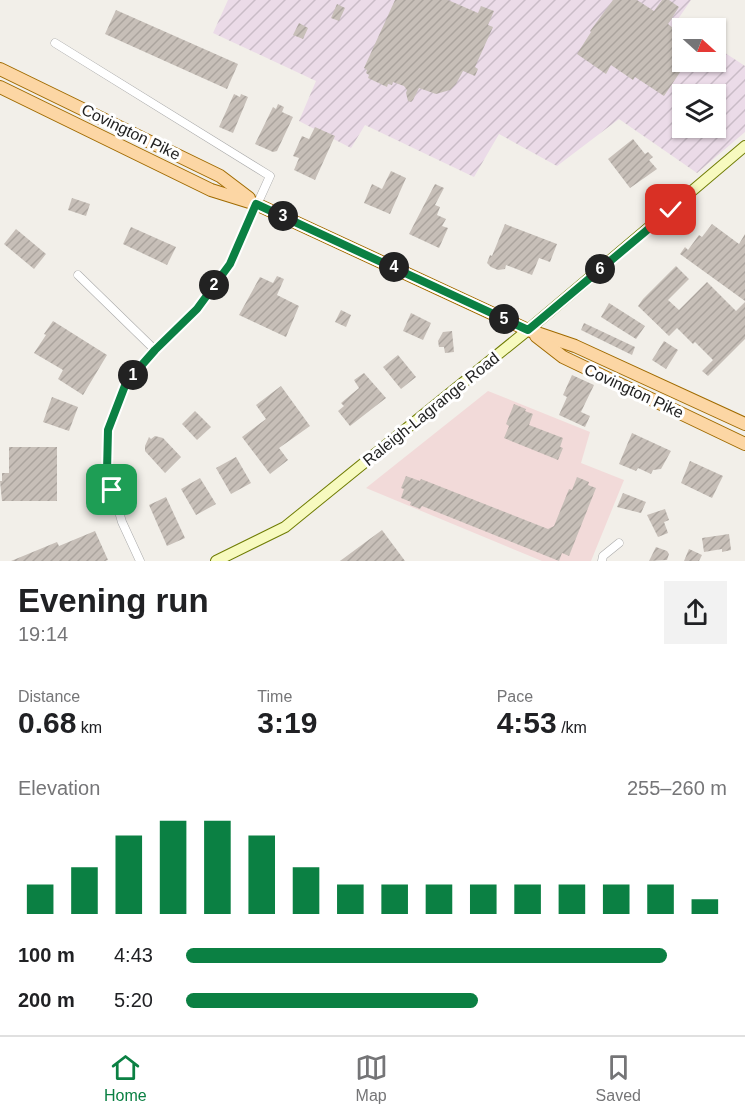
<!DOCTYPE html>
<html lang="en">
<head>
<meta charset="utf-8">
<style>
  body { margin:0; font-family:Helvetica,sans-serif; background:#f2f2f2; color:#202124; height:100vh; display:flex; flex-direction:column; font-size:22px; white-space:nowrap }
  * { box-sizing:border-box; margin:0 }
  p { font-size:20px; color:#757577 }
  .icon { flex:none; width:33px; height:33px; fill:none; stroke:currentColor; stroke-width:2; stroke-linecap:round; stroke-linejoin:round }
  .map { position:relative; height:561px; overflow:hidden }
  .drawer { display:flex; flex-direction:column; background:#fff; flex:1 }
  .drawer>* { flex:none }
  .needle { width:39px; rotate:111deg }
  .buttons { position:absolute; left:672px; top:18px; display:grid; gap:12px }
  .buttons a { display:grid; place-items:center; width:54px; height:54px; border-radius:0px; background:#fff; box-shadow:0 2px 4px #0004; font-size:30px }
  .pin { position:absolute; display:grid; place-items:center; width:51px; height:51px; color:#fff; margin:-26px; border-radius:12px; box-shadow:0 3px 9px #0006 }
  .km { position:absolute; width:30px; height:30px; margin:-15px; border-radius:50%; background:#222; color:#fff; font-size:16px; line-height:30px; text-align:center }
  .round { display:grid; place-items:center; flex:none; width:63px; height:63px; border-radius:0px; background:#f2f2f2 }
  .overview { display:flex; align-items:center; justify-content:space-between; height:102px; padding:0 18px }
  h1 { font-size:33px; font-weight:700; line-height:45px }
  .metrics { display:grid; grid-template-columns:repeat(3,1fr); gap:9px; height:102px; padding:6px 18px }
  .metrics div { display:grid; align-content:center }
  .metrics b { font-size:30px; font-weight:700 }
  .metrics small { font-size:16px; font-weight:400 }
  .metrics p { font-size:16px }
  .chart { height:168px; padding:12px 18px }
  .chart p { display:flex; justify-content:space-between }
  .chart svg { width:100%; height:108px; margin-top:6px; stroke:#0b8043; stroke-width:6 }
  ul { padding:0 18px; list-style:none; font-size:20px }
  li { display:grid; grid-template-columns:96px 72px 1fr; align-items:center; height:45px }
  li i { height:15px; border-radius:8px; background:#0b8043 }
  .dock { display:flex; justify-content:space-around; align-items:center; height:84px; border-top:2px solid #e0e0e0; background:#fff; font-size:16px; color:#757577 }
  .dock a { display:grid; justify-items:center; gap:3px }
  .dock .selected { color:#0b8043 }
  .map>svg:first-child { display:block }
  .commercial { fill:#f2dad9 }
  .industrial { fill:url(#industrial-furrows); fill-rule:evenodd }
  .building { fill:url(#building-hatch) }
  .lines { fill:none; stroke-linecap:round; stroke-linejoin:round }
  .street-casing { stroke:#a9a9a9; stroke-width:9 }
  .secondary-casing { stroke:#707d05; stroke-width:12 }
  .primary-casing { stroke:#a06b00; stroke-width:14 }
  .street { stroke:#fff; stroke-width:8 }
  .secondary { stroke:#f7fabf; stroke-width:10 }
  .primary { stroke:#fcd6a4; stroke-width:12 }
  .route-casing { stroke:#fff; stroke-width:12 }
  .route { stroke:#0b8043; stroke-width:8 }
  .labels { text-anchor:middle; dominant-baseline:central; stroke-width:6; stroke-linejoin:round; paint-order:stroke }
  .street-label { font-size:16px; fill:#222; stroke:#fff }
</style>
</head>
<body>
<div class="map">
<svg width="745" height="561" viewBox="0 0 745 561">
  <defs>
    <pattern id="industrial-furrows" width="10" height="10" patternUnits="userSpaceOnUse" patternTransform="scale(1.5)"><rect width="10" height="10" fill="#ebdbe8"/><path d="M-1 1l2-2M0 10L10 0M9 11l2-2" fill="none" stroke="#c9bcc7"/></pattern>
    <pattern id="building-hatch" width="6" height="6" patternUnits="userSpaceOnUse" patternTransform="scale(1.5)"><rect width="6" height="6" fill="#c7bfb8"/><path d="M-1 1l2-2M0 6l6-6M5 7l2-2" fill="none" stroke="#aba49e"/></pattern>
  </defs>
  <rect width="100%" height="100%" fill="#f2efe9"/>
  <path class="commercial" d="M488 391 590 432 581 463 624 480 591 561H542L366 488Z"/>
  <path class="industrial" d="M228 0H691L676 22 686 28H682V62H716V47L745 66V132L697 173 619 119 557 166 499 134 474 177 365 125 351 148 299 121 316 81 213 33ZM682 94H716V128H682Z"/>
  <g class="building">
    <path d="M395 0H448L478 13 481 6 494 11 488 25 493 27 475 67 478 69 475 76 463 71 456 84 450 90 436 94 419 88 413 100 411 102 408 101 406 93 407 90 404 86 393 82 392 85 388 84 387 87 368 78 369 75 366 73 367 70 364 68Z"/>
    <path d="M613 0H637L654 11 662 0H669L679 7 668 24 682 35V62H687L664 96 635 77 633 80 611 65 606 74 577 54 591 32 590 31Z"/>
    <path d="M337 4 345 8 339 21 331 18Z"/>
    <path d="M116 10 238 64 227 89 105 34Z"/>
    <path d="M299 23 308 28 303 39 293 35Z"/>
    <path d="M234 94 240 97 241 94 248 97 233 133 219 127Z"/>
    <path d="M278 104 284 107 282 112 293 117 277 151 273 152 255 144 273 107 276 109Z"/>
    <path d="M315 127 335 136 315 180 294 170 299 158 293 156 302 136 309 139Z"/>
    <path d="M633 139 645 154 648 152 653 157 649 160 657 169 630 188 608 159Z"/>
    <path d="M391 171 406 178 390 214 364 203 372 184 382 189Z"/>
    <path d="M435 184 444 188 435 205 440 207 437 215 446 219 442 226 448 228 439 248 409 234Z"/>
    <path d="M72 198 90 204 86 216 68 210Z"/>
    <path d="M505 224 557 244 550 262 539 258 532 275 506 265 505 269 498 270 491 267 487 263 490 255 492 256Z"/>
    <path d="M712 224 739 244 745 234V301L680 254 685 247 688 250 699 235 702 237Z"/>
    <path d="M131 227 176 247 167 265 123 244Z"/>
    <path d="M16 229 46 254 34 269 4 244Z"/>
    <path d="M676 266 689 279 668 300 679 310 707 282 736 311 745 302V339L708 376 702 371 713 360 695 342 693 344 677 328 669 336 638 306 643 299Z"/>
    <path d="M277 276 284 279 277 295 299 306 286 337 239 315 260 277 273 283Z"/>
    <path d="M609 303 645 326 636 339 601 317Z"/>
    <path d="M341 310 351 315 346 327 335 322Z"/>
    <path d="M411 313 431 323 423 340 403 331Z"/>
    <path d="M53 321 107 355 83 395 58 379 63 370 34 353 46 335 44 334Z"/>
    <path d="M584 323 635 347 632 355 581 330Z"/>
    <path d="M452 331 454 352 445 353 444 347H439L438 341 443 332Z"/>
    <path d="M664 341 678 350 666 369 652 360Z"/>
    <path d="M398 355 416 377 401 389 383 367Z"/>
    <path d="M364 373 386 398 350 426 338 411 344 406 341 403 359 388 354 380Z"/>
    <path d="M572 375 594 385 581 412 590 416 585 427 559 415 567 397 563 395Z"/>
    <path d="M281 386 310 426 279 448 288 460 270 474 242 437 266 419 256 405Z"/>
    <path d="M52 397 78 407 69 431 43 422Z"/>
    <path d="M514 404 526 409 525 411 533 414 529 425 563 438 560 447 563 448 558 460 504 438 509 426 506 424Z"/>
    <path d="M195 411 211 427 197 440 182 424Z"/>
    <path d="M632 433 671 451 661 469 653 470 651 474 638 468 636 471 619 464Z"/>
    <path d="M155 436 163 438 181 457 165 473 145 451V446L149 437 151 439Z"/>
    <path d="M9 447H57V501H2L0 481H2V473H9Z"/>
    <path d="M236 457 251 483 231 494 216 468Z"/>
    <path d="M690 461 723 476 712 498 681 483Z"/>
    <path d="M406 476 420 481 421 479 548 529 554 526 569 489 572 490 577 477 589 482 588 485 596 488 569 556 562 553 559 561 422 506 420 509 410 505 411 502 401 498 404 489 401 488Z"/>
    <path d="M200 478 216 504 196 515 181 489Z"/>
    <path d="M623 493 646 502 641 513 617 507Z"/>
    <path d="M166 497 185 538 167 546 149 505Z"/>
    <path d="M665 509 669 520 664 522 668 533 658 537 647 515Z"/>
    <path d="M382 530 405 561H340Z"/>
    <path d="M95 531 108 560 105 561H11L57 542 59 546Z"/>
    <path d="M729 534 731 550 722 552V549L704 552 702 538Z"/>
    <path d="M656 547 667 551 669 554 667 560 649 561Z"/>
    <path d="M689 549 702 555 699 561H684Z"/>
  </g>
  <g class="lines">
    <g class="street-casing">
      <g id="street">
        <path d="M55 43 270 176 230 264 197 309 155 350 126 383 108 430 107 471 122 522 140 561"/>
        <path d="M78 275 155 350"/>
        <path d="M602 561 603 556 619 543"/>
      </g>
    </g>
    <g class="secondary-casing">
      <path id="secondary" d="M216 561 285 527 528 330 745 146"/>
    </g>
    <g class="primary-casing">
      <g id="primary">
        <path d="M0 69 220 176 249 198"/>
        <path d="M0 87 211 190 256 204 528 330 575 346 745 424"/>
        <path d="M536 336 563 357 745 444"/>
      </g>
    </g>
    <use href="#street" class="street"/>
    <use href="#secondary" class="secondary"/>
    <use href="#primary" class="primary"/>
  </g>
  <g class="lines">
    <g class="route-casing">
      <path id="route" d="M112 490 107 471 108 430 126 383 155 350 197 309 230 264 256 204 528 330 671 210"/>
    </g>
    <use href="#route" class="route"/>
  </g>
  <g class="labels">
    <g class="street-label">
      <text transform="translate(131 132) rotate(26)">Covington Pike</text>
      <text transform="translate(634 391) rotate(25)">Covington Pike</text>
      <text transform="translate(431 409) rotate(-39)">Raleigh-Lagrange Road</text>
    </g>
  </g>
</svg>
<div class="buttons">
<a><svg class="needle" viewBox="-14 -14 28 28"><path d="M0-13l5 13h-10z" fill="#e53935"/><path d="M0 13l5-13h-10z" fill="#757577"/></svg></a>
<a><svg class="icon" aria-label="layers" viewBox="0 0 24 24"><path d="M12 4l9 5-9 5-9-5zM3 14l9 5 9-5"/></svg></a>
</div>
<div class="pin" style="left:112px;top:490px;background:#1e9e55"><svg class="icon" aria-label="arrive" viewBox="0 0 24 24"><path d="M6 21V4h12l-3 4 3 4H6"/></svg></div>
<div class="pin" style="left:671px;top:210px;background:#d93025"><svg class="icon" aria-label="check" viewBox="0 0 24 24"><path d="M5 12l5 5 9-10"/></svg></div>
<b class="km" style="left:133px;top:375px">1</b>
<b class="km" style="left:214px;top:285px">2</b>
<b class="km" style="left:283px;top:216px">3</b>
<b class="km" style="left:394px;top:267px">4</b>
<b class="km" style="left:504px;top:319px">5</b>
<b class="km" style="left:600px;top:269px">6</b>
</div>
<section class="drawer">
<div class="overview"><div><h1>Evening run</h1><p>19:14</p></div><a class="round"><svg class="icon" aria-label="share" viewBox="0 0 24 24"><path d="M12 15V3M7 8l5-5 5 5M5 13v7h14v-7"/></svg></a></div>
<div class="metrics">
<div><p>Distance</p><b>0.68<small> km</small></b></div>
<div><p>Time</p><b>3:19</b></div>
<div><p>Pace</p><b>4:53<small> /km</small></b></div>
</div>
<div class="chart"><p><span>Elevation</span>255–260 m</p>
<svg viewBox="0 0 160 44" preserveAspectRatio="none"><path d="M5 44V32M15 44V25M25 44V12M35 44V6M45 44V6M55 44V12M65 44V25M75 44V32M85 44V32M95 44V32M105 44V32M115 44V32M125 44V32M135 44V32M145 44V32M155 44V38"/></svg>
</div>
<ul>
<li><b>100 m</b>4:43<i style="width:89%"></i></li>
<li><b>200 m</b>5:20<i style="width:54%"></i></li>
</ul>
</section>
<nav class="dock">
<a class="selected"><svg class="icon" aria-label="home" viewBox="0 0 24 24"><path d="M3 11l9-7 9 7M6 9v11h12V9"/></svg>Home</a>
<a><svg class="icon" aria-label="map" viewBox="0 0 24 24"><path d="M3 6l6-2 6 2 6-2v14l-6 2-6-2-6 2zM9 4v14M15 6v14"/></svg>Map</a>
<a><svg class="icon" aria-label="saved" viewBox="0 0 24 24"><path d="M7 4h10v16l-5-4-5 4z"/></svg>Saved</a>
</nav>
</body>
</html>
